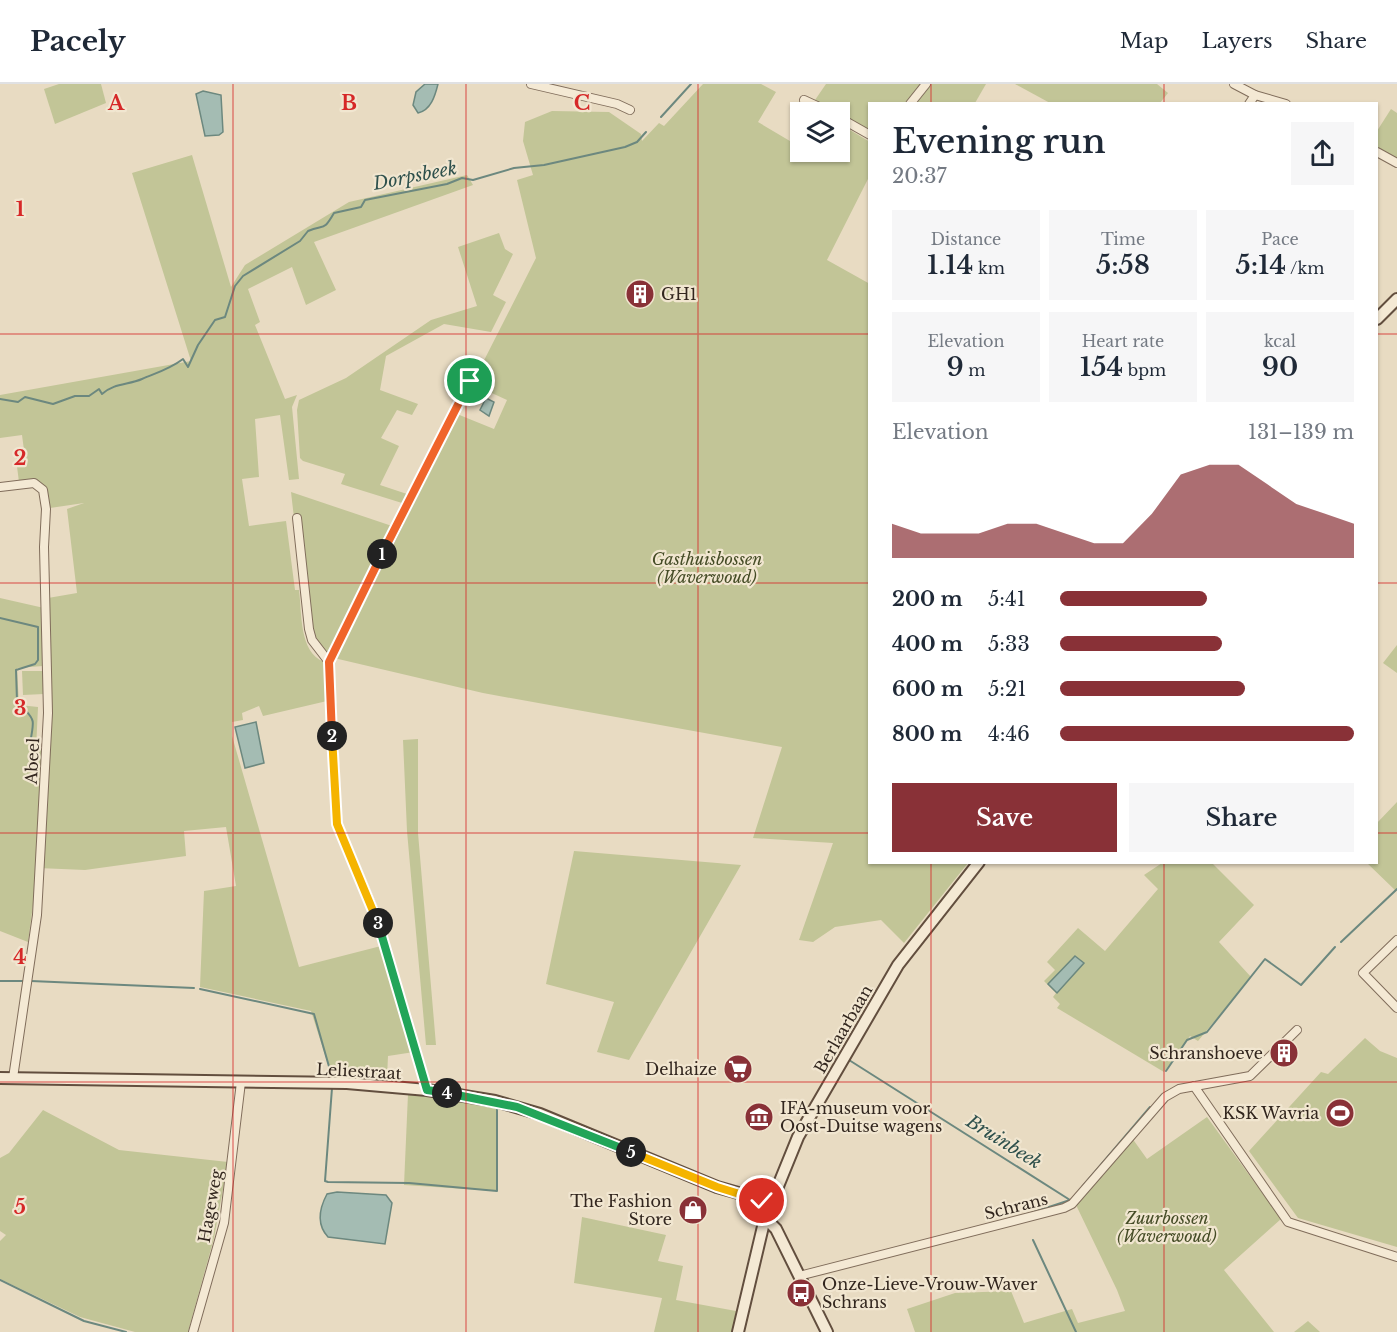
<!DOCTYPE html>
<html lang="en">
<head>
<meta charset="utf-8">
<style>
  body { margin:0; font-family:"Libre Baskerville",serif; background:#f6f6f7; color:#1f2937; height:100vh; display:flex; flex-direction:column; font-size:22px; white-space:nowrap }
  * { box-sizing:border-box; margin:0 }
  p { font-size:20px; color:#747a83 }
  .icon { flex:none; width:33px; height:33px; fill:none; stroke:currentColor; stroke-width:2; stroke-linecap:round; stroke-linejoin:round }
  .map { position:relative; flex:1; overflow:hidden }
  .side { position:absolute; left:868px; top:18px; width:510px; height:762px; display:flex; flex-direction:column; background:#fff; border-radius:0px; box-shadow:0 2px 4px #0004 }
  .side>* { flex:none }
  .buttons { position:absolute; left:790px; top:18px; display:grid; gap:12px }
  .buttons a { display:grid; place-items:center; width:60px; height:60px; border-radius:0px; background:#fff; box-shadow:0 2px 4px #0004; font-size:30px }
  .pin { position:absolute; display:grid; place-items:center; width:51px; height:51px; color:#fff; margin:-26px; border:3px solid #fff; border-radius:50%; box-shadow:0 2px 6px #0007 }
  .km { position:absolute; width:30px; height:30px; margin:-15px; border-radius:50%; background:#222; color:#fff; font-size:16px; line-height:30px; text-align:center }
  .round { display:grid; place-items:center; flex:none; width:63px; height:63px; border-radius:0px; background:#f6f6f7 }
  .headline { display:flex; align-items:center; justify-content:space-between; height:102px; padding:0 24px }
  h1 { font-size:33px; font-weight:600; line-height:45px }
  .stats { display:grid; grid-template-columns:repeat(3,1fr); gap:9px; height:102px; padding:6px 24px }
  .stats div { display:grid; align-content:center; border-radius:0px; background:#f6f6f7; text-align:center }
  .stats b { font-size:26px; font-weight:600 }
  .stats small { font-size:16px; font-weight:400 }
  .stats p { font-size:16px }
  .chart { height:168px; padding:12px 24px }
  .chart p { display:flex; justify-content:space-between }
  .chart svg { width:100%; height:108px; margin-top:6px; fill:#893137; opacity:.7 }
  .primary-button { display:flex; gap:12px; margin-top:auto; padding:12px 24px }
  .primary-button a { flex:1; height:69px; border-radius:0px; background:#893137; color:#fff; font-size:24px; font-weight:600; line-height:69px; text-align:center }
  .primary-button a+a { background:#f6f6f7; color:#1f2937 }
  ul { padding:0 24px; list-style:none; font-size:20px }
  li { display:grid; grid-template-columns:96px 72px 1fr; align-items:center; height:45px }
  li i { height:15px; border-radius:8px; background:#893137 }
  header { display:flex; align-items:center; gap:36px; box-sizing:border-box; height:84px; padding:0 30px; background:#fff; border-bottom:2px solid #e0e1e3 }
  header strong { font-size:28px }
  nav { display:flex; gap:33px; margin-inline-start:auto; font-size:21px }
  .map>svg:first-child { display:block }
  .green { fill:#c2c597 }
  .water { fill:#a4bcb3; stroke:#6c887f; stroke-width:1.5 }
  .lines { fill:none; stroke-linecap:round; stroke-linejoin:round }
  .stream { stroke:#6c887f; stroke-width:2 }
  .street-casing { stroke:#806d5b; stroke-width:10 }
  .secondary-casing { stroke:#624e3e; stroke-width:14 }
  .street { stroke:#f4e9d4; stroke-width:8 }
  .secondary { stroke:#f4e9d4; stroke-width:10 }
  .split-1-casing { stroke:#fff; stroke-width:12 }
  .split-2-casing { stroke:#fff; stroke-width:12 }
  .split-3-casing { stroke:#fff; stroke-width:12 }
  .split-4-casing { stroke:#fff; stroke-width:12 }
  .split-5-casing { stroke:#fff; stroke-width:12 }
  .split-6-casing { stroke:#fff; stroke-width:12 }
  .split-1 { stroke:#f0652b; stroke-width:8 }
  .split-2 { stroke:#f0652b; stroke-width:8 }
  .split-3 { stroke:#f5b400; stroke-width:8 }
  .split-4 { stroke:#22a559; stroke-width:8 }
  .split-5 { stroke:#22a559; stroke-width:8 }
  .split-6 { stroke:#f5b400; stroke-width:8 }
  .grid { fill:none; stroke:#d62828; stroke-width:1.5; stroke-opacity:0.55 }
  .labels { text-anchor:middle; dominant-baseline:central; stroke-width:4.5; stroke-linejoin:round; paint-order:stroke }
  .poi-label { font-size:16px; fill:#32261e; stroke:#f1e6d0; text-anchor:end }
  .park-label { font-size:16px; font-style:italic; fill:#454c26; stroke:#f1e6d0 }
  .street-label { font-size:16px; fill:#32261e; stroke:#f1e6d0 }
  .water-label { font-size:18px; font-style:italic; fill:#2e504c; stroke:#f1e6d0 }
  .grid-label { font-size:20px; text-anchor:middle; font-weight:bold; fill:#d62828; stroke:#f1e6d0; stroke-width:4.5; stroke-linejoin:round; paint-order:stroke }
</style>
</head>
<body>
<header>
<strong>Pacely</strong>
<nav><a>Map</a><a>Layers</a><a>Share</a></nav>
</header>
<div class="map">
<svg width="1397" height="1248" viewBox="0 0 1397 1248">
  <rect width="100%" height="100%" fill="#e8dbc2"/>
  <g class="green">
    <path d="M59 0H101L106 19 55 40 44 5Z"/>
    <path d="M703 0H761L776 8 758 38 795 60 801 51V68H840V40L870 58V91L827 176 870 200V778L968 779 904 859 881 836 835 843 813 858 799 856 833 759 753 754 782 663 483 609 334 574 457 330 494 345 507 316 472 300 536 174 517 96 533 91 523 57 525 38 552 27 609 28 641 50 642 57 659 39 664 42Z"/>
    <path d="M826 0H923L907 19 870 20V48L815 16Z"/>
    <path d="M931 0H986L975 19 914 20Z"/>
    <path d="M1015 0H1157L1168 9 1160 19H1050Z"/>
    <path d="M1391 25 1397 29V76L1377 66V47Z"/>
    <path d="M192 71 231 203 245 181 349 118 467 91 473 101 314 158 336 206 306 221 292 183 248 205 260 238 255 241 285 315 297 311 292 323 299 395 289 396 280 331 255 335 259 393 242 395 249 442 286 437 295 506H299C302 530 299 568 324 578L327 617 263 632 259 622 242 629 243 636 232 638V652L299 883 381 862 414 968 388 972 387 994 331 990 311 927 200 903 204 807 236 802 226 743 184 747 186 772 85 786 38 784 28 858 0 847V514L44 524 43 582 17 584 19 621 38 623 36 666 49 665 52 610 48 514 77 509 67 425 84 419 50 424 43 400 34 396 19 398 15 367 24 366 22 351 0 354V311L191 277 132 89Z"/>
    <path d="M499 149 505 165 513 170 493 211 506 218 491 248 444 240 386 272 380 306 418 320 412 331 397 326 381 354 399 362 380 401 410 411 402 419 341 400 345 390 303 377 300 374 297 326 299 316 346 294 431 236 477 222 458 163Z"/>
    <path d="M291 408 392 442 327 572 314 562 301 494Z"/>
    <path d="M1397 561V589L1383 579Z"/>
    <path d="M22 587H43L44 610 23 611Z"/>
    <path d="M418 655V749L436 961H426L407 747 403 656Z"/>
    <path d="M1397 718V806L1396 807 1367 779 1377 778V739Z"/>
    <path d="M574 767 741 781 629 976 597 968 614 918 546 900Z"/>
    <path d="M1162 779H1212L1254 821 1219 858 1251 893 1198 957 1190 952 1164 988 1057 924 1060 920 1053 913 1056 909 1044 897 1055 886 1047 878 1078 844 1105 867 1158 805 1144 791Z"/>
    <path d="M1365 954 1380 967 1397 974V1163L1298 1134 1249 1067 1321 988 1328 990Z"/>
    <path d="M408 1010 497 1024 496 1107 404 1101Z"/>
    <path d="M43 1026 119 1066 228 1078 214 1154 188 1248H135L80 1233 0 1195V1157L6 1151 0 1147V1074L9 1069Z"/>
    <path d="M1207 1033 1281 1135 1224 1186 1274 1248H915L907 1225 955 1209 1011 1207 1024 1239 1072 1225 1078 1239 1125 1227 1117 1206 1076 1121 1132 1054 1147 1075Z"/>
    <path d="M582 1133 666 1151 658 1177 683 1182 676 1216 736 1227 732 1248H654L662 1214 574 1199Z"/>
    <path d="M1308 1237 1320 1248H1294Z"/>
  </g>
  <g class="water">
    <path d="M425 0H438C435 12 431 26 418 29L413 21 416 8Z"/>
    <path d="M203 7 221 11 223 48 219 51 205 52 196 10Z"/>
    <path d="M486 314 494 318 489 332 480 326Z"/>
    <path d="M256 638 264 679 245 684 235 643Z"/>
    <path d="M1075 872 1084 879 1057 909 1048 900Z"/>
    <path d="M337 1108 386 1111 392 1119 385 1160 328 1153C316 1140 319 1125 327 1110Z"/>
  </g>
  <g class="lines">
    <g class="stream">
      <path d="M661 33 691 0"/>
      <path d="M0 315 18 318 25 313 53 320 75 312H89L99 305 102 310C114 299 128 301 142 295 156 289 170 285 183 275L188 283 198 261 215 236 225 233 235 202 243 192 300 157 308 147C325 140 323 148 334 129L361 123 365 116 447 100 462 94 473 96 514 84 544 81 625 63 637 58 646 48"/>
      <path d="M0 534 38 543V576L35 580 16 586 17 617C33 636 36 630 30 659"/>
      <path d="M1341 858 1397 805"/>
      <path d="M0 897H26"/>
      <path d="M31 897 194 904"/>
      <path d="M200 905 314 930 332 993"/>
      <path d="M849 976 1070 1116 1031 1129"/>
      <path d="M1166 987 1187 956 1207 948 1265 875 1301 901 1335 863"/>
      <path d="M332 1004 325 1097 328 1098 409 1099 497 1107V1024"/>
      <path d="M1082 1103 1150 1023"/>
      <path d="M1033 1156 1076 1248"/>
      <path d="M0 1196 84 1237 126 1248"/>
    </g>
    <g class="street-casing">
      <g id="street">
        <path d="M531 0 617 20 630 26"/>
        <path d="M1234 0 1255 11 1286 20"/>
        <path d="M804 16 830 28"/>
        <path d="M910 20 926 0"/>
        <path d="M1249 20 1255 11"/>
        <path d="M840 34 870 51"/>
        <path d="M1377 68 1397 79"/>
        <path d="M0 403 34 399 43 406 46 425 44 463 48 629 37 831 13 994"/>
        <path d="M297 434 309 545 312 556 329 578"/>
        <path d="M1397 856 1363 889 1397 924"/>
        <path d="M1194 1002 1288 1138 1397 1173"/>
        <path d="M427 1006 375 830 337 740 329 578 470 297"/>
        <path d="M799 1192 1064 1124 1072 1120 1165 1013 1179 1005 1250 992 1297 946"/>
        <path d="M193 1248 224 1139 241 998"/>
      </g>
    </g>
    <g class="secondary-casing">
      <g id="secondary">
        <path d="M1377 235 1397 215"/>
        <path d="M0 994 347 999 427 1006 495 1017 540 1030 717 1103 770 1118"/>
        <path d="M765 1134 776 1145 827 1248"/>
        <path d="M738 1248 765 1134 798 1053 898 881 979 778"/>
      </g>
    </g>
    <use href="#street" class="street"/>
    <use href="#secondary" class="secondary"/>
  </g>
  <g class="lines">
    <g class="split-1-casing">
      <path id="split-1" d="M382 470 470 297"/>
    </g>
    <g class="split-2-casing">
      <path id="split-2" d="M332 652 329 578 382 470"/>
    </g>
    <g class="split-3-casing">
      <path id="split-3" d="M332 652 337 740 378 839"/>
    </g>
    <g class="split-4-casing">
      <path id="split-4" d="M378 839 427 1006 447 1009"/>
    </g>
    <g class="split-5-casing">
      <path id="split-5" d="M447 1009 517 1023 631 1068"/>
    </g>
    <g class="split-6-casing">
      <path id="split-6" d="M631 1068 717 1103 762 1117"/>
    </g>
    <use href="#split-1" class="split-1"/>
    <use href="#split-2" class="split-2"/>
    <use href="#split-3" class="split-3"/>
    <use href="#split-4" class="split-4"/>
    <use href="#split-5" class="split-5"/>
    <use href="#split-6" class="split-6"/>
  </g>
  <path class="grid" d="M233 0V1248M466 0V1248M698 0V1248M931 0V20M1164 0V20M0 250H870M1377 250H1397M0 499H870M1377 499H1397M0 749H870M1377 749H1397M931 778V1248M1164 778V1248M0 998H1397"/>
  <defs>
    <g id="building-disc" transform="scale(1.5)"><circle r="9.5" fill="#893137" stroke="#f1e6d0"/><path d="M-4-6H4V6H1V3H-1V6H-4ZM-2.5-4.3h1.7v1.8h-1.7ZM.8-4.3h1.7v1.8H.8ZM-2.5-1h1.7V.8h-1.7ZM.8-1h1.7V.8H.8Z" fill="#fff"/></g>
    <g id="supermarket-disc" transform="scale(1.5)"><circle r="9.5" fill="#893137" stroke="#f1e6d0"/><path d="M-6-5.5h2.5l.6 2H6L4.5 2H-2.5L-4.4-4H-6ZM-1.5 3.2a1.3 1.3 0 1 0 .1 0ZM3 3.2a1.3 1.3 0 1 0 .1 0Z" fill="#fff"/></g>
    <g id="stadium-disc" transform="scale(1.5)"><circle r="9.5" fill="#893137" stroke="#f1e6d0"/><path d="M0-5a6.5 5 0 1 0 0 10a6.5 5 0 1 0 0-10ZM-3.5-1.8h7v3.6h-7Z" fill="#fff"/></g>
    <g id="museum-disc" transform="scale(1.5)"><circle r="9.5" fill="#893137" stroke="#f1e6d0"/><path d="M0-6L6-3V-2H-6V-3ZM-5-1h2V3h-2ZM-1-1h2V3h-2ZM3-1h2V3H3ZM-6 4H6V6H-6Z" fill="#fff"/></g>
    <g id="shop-disc" transform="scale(1.5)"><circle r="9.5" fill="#893137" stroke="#f1e6d0"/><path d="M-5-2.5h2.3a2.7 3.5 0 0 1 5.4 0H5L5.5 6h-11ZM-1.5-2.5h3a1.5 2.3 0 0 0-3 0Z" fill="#fff"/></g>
    <g id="bus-disc" transform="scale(1.5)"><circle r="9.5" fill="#893137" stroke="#f1e6d0"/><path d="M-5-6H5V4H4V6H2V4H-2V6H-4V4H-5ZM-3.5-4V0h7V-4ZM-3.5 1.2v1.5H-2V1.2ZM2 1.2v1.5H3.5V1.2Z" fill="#fff"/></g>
  </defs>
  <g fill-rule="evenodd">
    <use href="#building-disc" x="640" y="210"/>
    <use href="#building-disc" x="1284" y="969"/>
    <use href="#supermarket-disc" x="738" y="985"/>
    <use href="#stadium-disc" x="1340" y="1029"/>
    <use href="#museum-disc" x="759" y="1033"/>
    <use href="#shop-disc" x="693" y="1126"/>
    <use href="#bus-disc" x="801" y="1209"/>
  </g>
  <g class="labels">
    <g class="poi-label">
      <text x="661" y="210" text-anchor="start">GH1</text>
      <text x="1263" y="969">Schranshoeve</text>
      <text x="717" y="985">Delhaize</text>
      <text x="780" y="1024" text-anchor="start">IFA-museum voor<tspan x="780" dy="18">Oost-Duitse wagens</tspan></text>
      <text x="1319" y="1029">KSK Wavria</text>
      <text x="672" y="1117">The Fashion<tspan x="672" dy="18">Store</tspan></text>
      <text x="822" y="1200" text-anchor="start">Onze-Lieve-Vrouw-Waver<tspan x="822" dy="18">Schrans</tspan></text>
    </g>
    <g class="park-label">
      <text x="707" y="475">Gasthuisbossen<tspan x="707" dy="18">(Waverwoud)</tspan></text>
      <text x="1167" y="1134">Zuurbossen<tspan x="1167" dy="18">(Waverwoud)</tspan></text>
    </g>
    <g class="street-label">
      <text transform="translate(32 677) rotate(-87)">Abeel</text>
      <text transform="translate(843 945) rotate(-60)">Berlaarbaan</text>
      <text transform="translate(359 987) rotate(3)">Leliestraat</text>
      <text transform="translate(210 1122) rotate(-80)">Hageweg</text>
      <text transform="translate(1016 1122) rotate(-14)">Schrans</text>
    </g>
    <g class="water-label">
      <text transform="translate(415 92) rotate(-11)">Dorpsbeek</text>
      <text transform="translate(1004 1058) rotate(32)">Bruinbeek</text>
    </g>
  </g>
  <g class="grid-label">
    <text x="116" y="26">A</text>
    <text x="349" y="26">B</text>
    <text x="582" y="26">C</text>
    <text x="20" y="132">1</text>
    <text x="20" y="381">2</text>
    <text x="20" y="631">3</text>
    <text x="20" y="880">4</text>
    <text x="20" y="1130">5</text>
  </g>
</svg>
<div class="buttons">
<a><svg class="icon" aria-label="layers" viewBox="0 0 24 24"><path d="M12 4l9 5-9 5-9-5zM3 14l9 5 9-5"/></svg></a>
</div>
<div class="pin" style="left:470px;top:297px;background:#1e9e55"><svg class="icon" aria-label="arrive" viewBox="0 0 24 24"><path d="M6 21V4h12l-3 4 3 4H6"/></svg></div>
<div class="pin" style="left:762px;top:1117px;background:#d93025"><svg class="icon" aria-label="check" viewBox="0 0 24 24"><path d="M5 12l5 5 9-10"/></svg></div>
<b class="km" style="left:382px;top:470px">1</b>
<b class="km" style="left:332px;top:652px">2</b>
<b class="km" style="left:378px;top:839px">3</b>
<b class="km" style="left:447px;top:1009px">4</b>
<b class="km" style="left:631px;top:1068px">5</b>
<section class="side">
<div class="headline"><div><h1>Evening run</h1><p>20:37</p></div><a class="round"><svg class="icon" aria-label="share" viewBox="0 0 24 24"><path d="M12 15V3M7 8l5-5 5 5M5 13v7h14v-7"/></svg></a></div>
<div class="stats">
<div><p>Distance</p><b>1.14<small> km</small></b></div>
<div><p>Time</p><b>5:58</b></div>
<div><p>Pace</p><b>5:14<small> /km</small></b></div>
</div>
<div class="stats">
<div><p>Elevation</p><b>9<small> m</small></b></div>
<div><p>Heart rate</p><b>154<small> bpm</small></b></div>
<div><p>kcal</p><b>90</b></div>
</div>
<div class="chart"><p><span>Elevation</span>131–139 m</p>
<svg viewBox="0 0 160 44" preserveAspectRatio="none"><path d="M0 44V30L10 34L20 34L30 34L40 30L50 30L60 34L70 38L80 38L90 26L100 10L110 6L120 6L130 14L140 22L150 26L160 30V44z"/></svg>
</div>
<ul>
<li><b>200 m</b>5:41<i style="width:50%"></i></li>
<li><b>400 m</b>5:33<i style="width:55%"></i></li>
<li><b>600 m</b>5:21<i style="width:63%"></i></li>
<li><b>800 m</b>4:46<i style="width:100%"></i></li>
</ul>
<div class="primary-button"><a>Save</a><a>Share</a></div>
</section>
</div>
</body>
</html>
